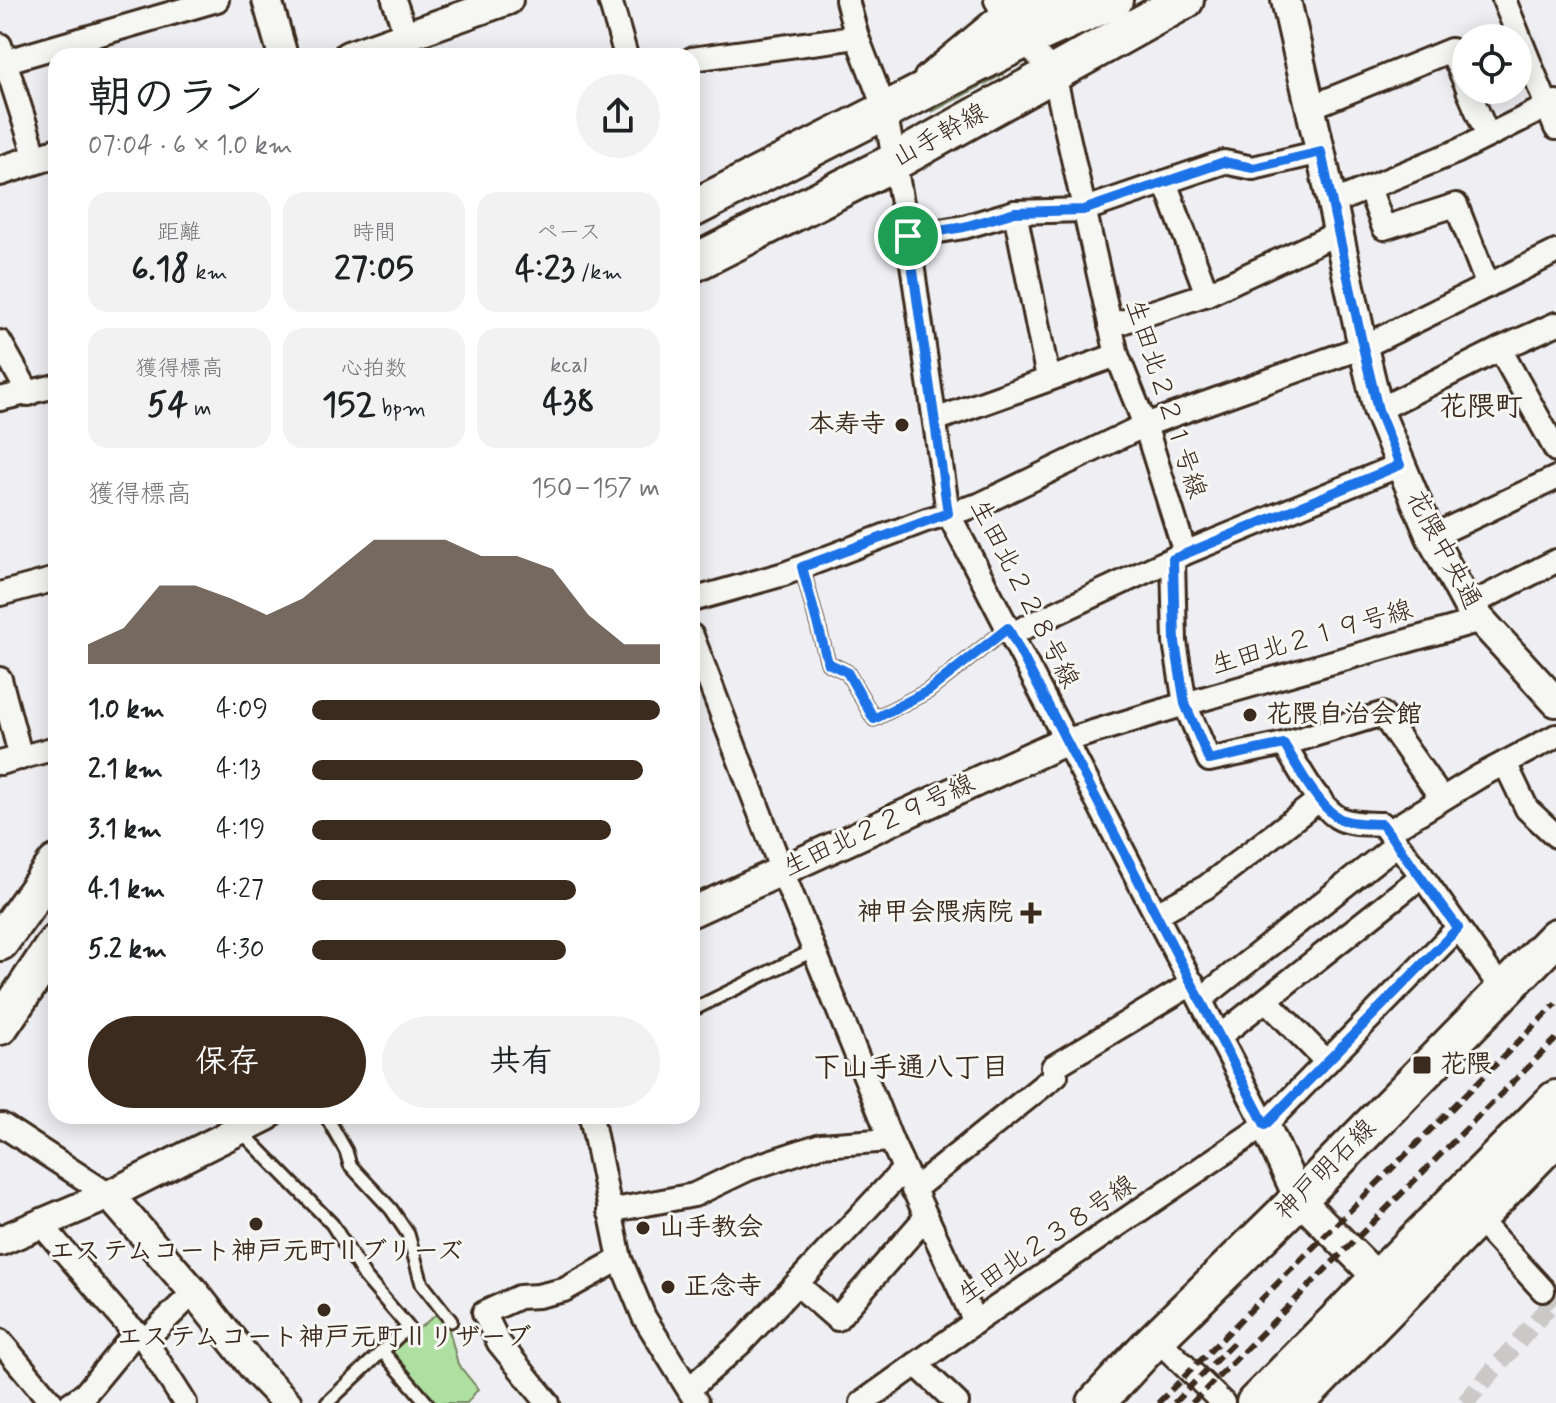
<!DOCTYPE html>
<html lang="ja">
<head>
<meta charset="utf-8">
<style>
  body { margin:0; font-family:Mynerve,"Klee One",sans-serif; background:#f2f2f2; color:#202124; height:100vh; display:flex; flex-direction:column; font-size:30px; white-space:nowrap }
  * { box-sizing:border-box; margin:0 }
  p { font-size:26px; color:#757577 }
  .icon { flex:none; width:44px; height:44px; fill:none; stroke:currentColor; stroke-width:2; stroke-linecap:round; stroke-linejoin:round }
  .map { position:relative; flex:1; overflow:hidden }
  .details { position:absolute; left:48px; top:48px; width:652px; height:1076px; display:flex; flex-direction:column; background:#fff; border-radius:24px; box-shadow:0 4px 20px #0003 }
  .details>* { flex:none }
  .buttons { position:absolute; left:1452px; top:24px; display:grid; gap:16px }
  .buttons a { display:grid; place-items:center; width:80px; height:80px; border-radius:50%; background:#fff; box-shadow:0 4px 20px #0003; font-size:40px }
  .pin { position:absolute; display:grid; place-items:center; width:68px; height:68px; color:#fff; margin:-34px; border:4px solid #fff; border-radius:50%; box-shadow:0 2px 8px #0007 }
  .round { display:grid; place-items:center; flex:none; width:84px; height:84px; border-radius:42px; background:#f2f2f2 }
  .head { display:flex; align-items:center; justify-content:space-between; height:136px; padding:0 40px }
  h1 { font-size:44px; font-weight:700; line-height:60px }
  .stats { display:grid; grid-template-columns:repeat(3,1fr); gap:12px; height:136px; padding:8px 40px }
  .stats div { display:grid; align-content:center; border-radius:20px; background:#f2f2f2; text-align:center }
  .stats b { font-size:34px; font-weight:700 }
  .stats small { font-size:22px; font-weight:400 }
  .stats p { font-size:22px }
  .chart { height:224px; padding:16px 40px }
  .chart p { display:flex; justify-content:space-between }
  .chart svg { width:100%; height:144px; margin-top:8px; fill:#3b2a1e; opacity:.7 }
  .action { display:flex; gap:16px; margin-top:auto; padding:16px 40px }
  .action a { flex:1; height:92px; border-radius:48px; background:#3b2a1e; color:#fff; font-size:32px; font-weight:700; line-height:92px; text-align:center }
  .action a+a { background:#f2f2f2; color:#202124 }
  ul { padding:0 40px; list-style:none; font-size:26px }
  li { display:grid; grid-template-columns:128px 96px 1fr; align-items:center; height:60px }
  li i { height:20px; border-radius:10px; background:#3b2a1e }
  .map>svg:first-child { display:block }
  .green { fill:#aee0a1; stroke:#748560; stroke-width:2 }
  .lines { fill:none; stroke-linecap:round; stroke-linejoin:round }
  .pedestrian-tunnel { stroke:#cbc8c8; stroke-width:18; stroke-dasharray:18 9; stroke-linecap:butt }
  .minor-tunnel { stroke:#cbc8c8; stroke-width:22; stroke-dasharray:22 11; stroke-linecap:butt }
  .service-casing { stroke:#3b2a1e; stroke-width:17 }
  .minor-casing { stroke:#3b2a1e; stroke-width:28 }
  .tertiary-casing { stroke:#3b2a1e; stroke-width:34 }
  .primary-casing { stroke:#3b2a1e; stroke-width:42 }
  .service { stroke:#f6f6f2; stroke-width:11 }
  .minor { stroke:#f6f6f2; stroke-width:22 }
  .tertiary { stroke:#f6f6f2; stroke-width:28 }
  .primary { stroke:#f6f6f2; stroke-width:36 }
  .rail { stroke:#3b2a1e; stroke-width:6; stroke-dasharray:12 6; stroke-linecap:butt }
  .route-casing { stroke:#fff; stroke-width:16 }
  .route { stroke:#1a73e8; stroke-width:10 }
  .poi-dot { fill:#3b2a1e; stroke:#f6f6f2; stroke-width:3 }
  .labels { text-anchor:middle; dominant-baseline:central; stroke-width:6; stroke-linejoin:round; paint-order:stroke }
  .street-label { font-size:26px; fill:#3b2a1e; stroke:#f6f6f2 }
  .poi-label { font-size:26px; font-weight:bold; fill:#3b2a1e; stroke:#f6f6f2; text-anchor:start }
  .neighbourhood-label { font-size:28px; font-weight:bold; fill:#3b2a1e; stroke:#f6f6f2 }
</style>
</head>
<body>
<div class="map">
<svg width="1556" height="1403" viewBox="0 0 1556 1403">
  <rect width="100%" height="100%" fill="#efeff3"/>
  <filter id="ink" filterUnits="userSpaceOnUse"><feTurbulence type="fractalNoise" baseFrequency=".0125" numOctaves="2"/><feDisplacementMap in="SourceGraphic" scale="16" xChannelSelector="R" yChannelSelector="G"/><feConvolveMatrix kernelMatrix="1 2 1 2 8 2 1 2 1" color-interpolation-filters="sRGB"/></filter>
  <g filter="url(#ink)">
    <g class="green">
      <path d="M1002 71 1004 74 932 112 930 108Z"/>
      <path d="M438 1313 448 1326 458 1364 478 1389 467 1403H437L389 1352Z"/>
    </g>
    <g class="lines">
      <path class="pedestrian-tunnel" d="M1465 1403 1556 1298"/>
      <path class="minor-tunnel" d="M1543 1290 1556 1304"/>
      <g class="service-casing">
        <g id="service">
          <path d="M802 567 828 663 847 672 874 719 928 691 1008 628"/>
          <path d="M692 1010 814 950"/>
          <path d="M326 1116 346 1151 350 1165 391 1209 408 1234 422 1284 451 1321"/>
          <path d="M242 1132 332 1224 365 1277 408 1327 327 1403"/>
          <path d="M382 1351 427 1403"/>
        </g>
      </g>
      <g class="minor-casing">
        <g id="minor">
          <path d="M394 0 407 37"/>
          <path d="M610 0 626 56"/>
          <path d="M847 0 857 37 885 110 908 236 948 513 1265 1125"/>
          <path d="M996 0 1011 25 1054 74 1117 355 1145 425 1185 553"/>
          <path d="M1504 0 1556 128"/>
          <path d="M0 45 36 158"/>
          <path d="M692 59 857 37"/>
          <path d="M0 63 217 0"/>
          <path d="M926 77 1003 13 1023 0"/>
          <path d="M1468 90 1488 136"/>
          <path d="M1311 107 1451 50 1466 84"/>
          <path d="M1165 182 1224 162 1253 168 1321 152"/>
          <path d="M1369 188 1384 228 1456 205 1488 286"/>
          <path d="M1332 203 1458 151 1556 102"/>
          <path d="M1015 212 1048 378"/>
          <path d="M908 236 964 227 1015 212 1083 210 1165 182 1207 294"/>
          <path d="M1110 326 1207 294 1338 233"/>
          <path d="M0 342 29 394"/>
          <path d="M1500 349 1556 450"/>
          <path d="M0 399 56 386"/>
          <path d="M1378 410 1500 349 1556 324"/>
          <path d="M935 420 1117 355"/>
          <path d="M1431 537 1556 478"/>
          <path d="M1173 559 1175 642 1185 704 1209 760 1284 744 1382 714 1442 799"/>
          <path d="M0 594 56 579"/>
          <path d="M692 600 784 574 926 520 979 505 1145 425 1363 347 1556 252"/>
          <path d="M1468 606 1556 561"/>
          <path d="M1011 634 1185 553 1400 465"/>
          <path d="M692 636 782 871 891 1140 975 1322"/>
          <path d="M0 679 21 758"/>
          <path d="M1067 740 1185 704 1481 620"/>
          <path d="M1284 744C1297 765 1317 804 1337 817 1350 825 1368 823 1382 824L1388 832 1480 776 1556 736"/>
          <path d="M0 763 56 748"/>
          <path d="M1505 763 1527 809 1556 836"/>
          <path d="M1389 833 1422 876 1503 991"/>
          <path d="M1157 914 1206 887 1320 799"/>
          <path d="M1201 999 1397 844"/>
          <path d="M1266 1000 1327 1062"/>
          <path d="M1220 1036 1422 876"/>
          <path d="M591 1116 620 1259 644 1317 697 1403"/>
          <path d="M2 1125 109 1195"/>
          <path d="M913 1190 1056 1075 1053 1067 1193 983"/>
          <path d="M609 1211 694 1195 748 1169 821 1145 891 1140"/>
          <path d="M1476 1217 1543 1290"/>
          <path d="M40 1223 125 1322 145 1340 185 1403"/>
          <path d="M797 1284 837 1319 926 1217"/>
          <path d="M1157 1339 1223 1403"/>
          <path d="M145 1340 194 1292"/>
          <path d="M0 1341 52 1403"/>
          <path d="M916 1364 957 1403"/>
          <path d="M689 1389 743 1341 904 1169"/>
          <path d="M71 1403 85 1394 136 1332"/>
          <path d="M548 1403 499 1343 484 1313 519 1297 538 1296 564 1290 620 1259"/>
          <path d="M862 1403 975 1322 1265 1125 1458 928"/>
        </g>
      </g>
      <g class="tertiary-casing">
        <g id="tertiary">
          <path d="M267 0 283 56"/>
          <path d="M1286 0 1332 203 1363 347 1378 410 1431 537 1468 606 1556 702"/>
          <path d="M972 52 1011 25 1055 0"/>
          <path d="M348 56 508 0"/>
          <path d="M0 171 56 153"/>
          <path d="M692 912 1067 740"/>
          <path d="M1265 1125 1299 1199 1379 1279"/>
          <path d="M109 1195 194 1292 258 1373 287 1403"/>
          <path d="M0 1241 109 1195 267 1116"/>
        </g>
      </g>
      <g class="primary-casing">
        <g id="primary">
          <path d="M692 209 1024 40 1114 0"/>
          <path d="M692 264 894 162 1185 0"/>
          <path d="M0 942 56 864"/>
          <path d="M0 1026 56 943"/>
          <path d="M1096 1403 1147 1348 1299 1199 1556 937"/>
          <path d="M1255 1403 1556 1099"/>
          <path d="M1296 1403 1556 1137"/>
        </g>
      </g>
      <use href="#service" class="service"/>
      <use href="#minor" class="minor"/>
      <use href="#tertiary" class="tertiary"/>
      <use href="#primary" class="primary"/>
      <g class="rail">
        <path d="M1158 1403 1556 1004"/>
        <path d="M1174 1403 1236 1340"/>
        <path d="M1192 1403 1556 1039"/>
      </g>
    </g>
  </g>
  <g class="lines" filter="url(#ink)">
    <g class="route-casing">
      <path id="route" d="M1321 152 1363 347 1378 410 1400 465 1173 559 1175 642 1185 704 1209 760 1284 744C1297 766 1316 803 1337 817 1350 825 1368 823 1382 824L1458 928 1265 1125 1008 628 928 691 874 719 847 672 828 663 802 567 948 513 908 236 964 227 1015 212 1083 210 1224 162 1253 168Z"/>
    </g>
    <use href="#route" class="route"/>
  </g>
  <g class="poi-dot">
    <circle cx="902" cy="425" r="8"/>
    <circle cx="1250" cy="715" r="8"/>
    <path d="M1027 901h8v8h8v8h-8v8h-8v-8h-8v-8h8z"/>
    <rect x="1412" y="1055" width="20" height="20" rx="4"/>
    <circle cx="256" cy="1224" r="8"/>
    <circle cx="643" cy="1228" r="8"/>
    <circle cx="668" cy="1287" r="8"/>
    <circle cx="324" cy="1310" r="8"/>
  </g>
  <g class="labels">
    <g class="street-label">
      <text transform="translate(940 136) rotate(-29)">山手幹線</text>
      <text transform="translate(1165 399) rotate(72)">生田北２２１号線</text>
      <text transform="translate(1443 550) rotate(62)">花隈中央通</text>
      <text transform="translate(1024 594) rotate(63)">生田北２２８号線</text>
      <text transform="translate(1312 638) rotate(-16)">生田北２１９号線</text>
      <text transform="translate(879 826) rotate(-25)">生田北２２９号線</text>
      <text transform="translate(1326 1170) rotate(-45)">神戸明石線</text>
      <text transform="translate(1047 1240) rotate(-34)">生田北２３８号線</text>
    </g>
    <g class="poi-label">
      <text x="886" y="425" text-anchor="end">本寿寺</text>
      <text x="1266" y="715">花隈自治会館</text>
      <text x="1013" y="913" text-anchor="end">神甲会隈病院</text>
      <text x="1440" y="1065">花隈</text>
      <text x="659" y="1228">山手教会</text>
      <text x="256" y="1252" text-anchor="middle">エステムコート神戸元町Ⅱブリーズ</text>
      <text x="684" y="1287">正念寺</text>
      <text x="324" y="1338" text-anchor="middle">エステムコート神戸元町Ⅱリザーブ</text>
    </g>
    <g class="neighbourhood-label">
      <text x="1481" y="407">花隈町</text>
      <text x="911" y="1068">下山手通八丁目</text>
    </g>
  </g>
</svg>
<div class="buttons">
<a><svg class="icon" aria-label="locate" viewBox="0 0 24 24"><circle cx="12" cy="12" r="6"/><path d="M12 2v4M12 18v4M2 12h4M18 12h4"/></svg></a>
</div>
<div class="pin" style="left:908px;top:236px;background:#1e9e55"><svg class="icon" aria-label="arrive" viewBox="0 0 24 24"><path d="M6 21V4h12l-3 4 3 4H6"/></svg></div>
<section class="details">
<div class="head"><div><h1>朝のラン</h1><p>07:04 · 6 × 1.0 km</p></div><a class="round"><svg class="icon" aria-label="share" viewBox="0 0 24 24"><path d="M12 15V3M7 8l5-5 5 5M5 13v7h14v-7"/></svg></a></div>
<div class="stats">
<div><p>距離</p><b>6.18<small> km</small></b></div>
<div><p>時間</p><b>27:05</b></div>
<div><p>ペース</p><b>4:23<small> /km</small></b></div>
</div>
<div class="stats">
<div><p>獲得標高</p><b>54<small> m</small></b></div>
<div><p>心拍数</p><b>152<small> bpm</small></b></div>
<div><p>kcal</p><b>438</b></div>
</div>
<div class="chart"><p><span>獲得標高</span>150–157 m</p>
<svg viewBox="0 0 160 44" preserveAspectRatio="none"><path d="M0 44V38L10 33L20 20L30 20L40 24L50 29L60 24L70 15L80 6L90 6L100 6L110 11L120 11L130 15L140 29L150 38L160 38V44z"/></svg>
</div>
<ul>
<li><b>1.0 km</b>4:09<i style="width:100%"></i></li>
<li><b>2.1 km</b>4:13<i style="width:95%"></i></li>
<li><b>3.1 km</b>4:19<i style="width:86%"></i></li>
<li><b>4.1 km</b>4:27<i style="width:76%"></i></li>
<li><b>5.2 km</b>4:30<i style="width:73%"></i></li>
</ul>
<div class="action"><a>保存</a><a>共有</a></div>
</section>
</div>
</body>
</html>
